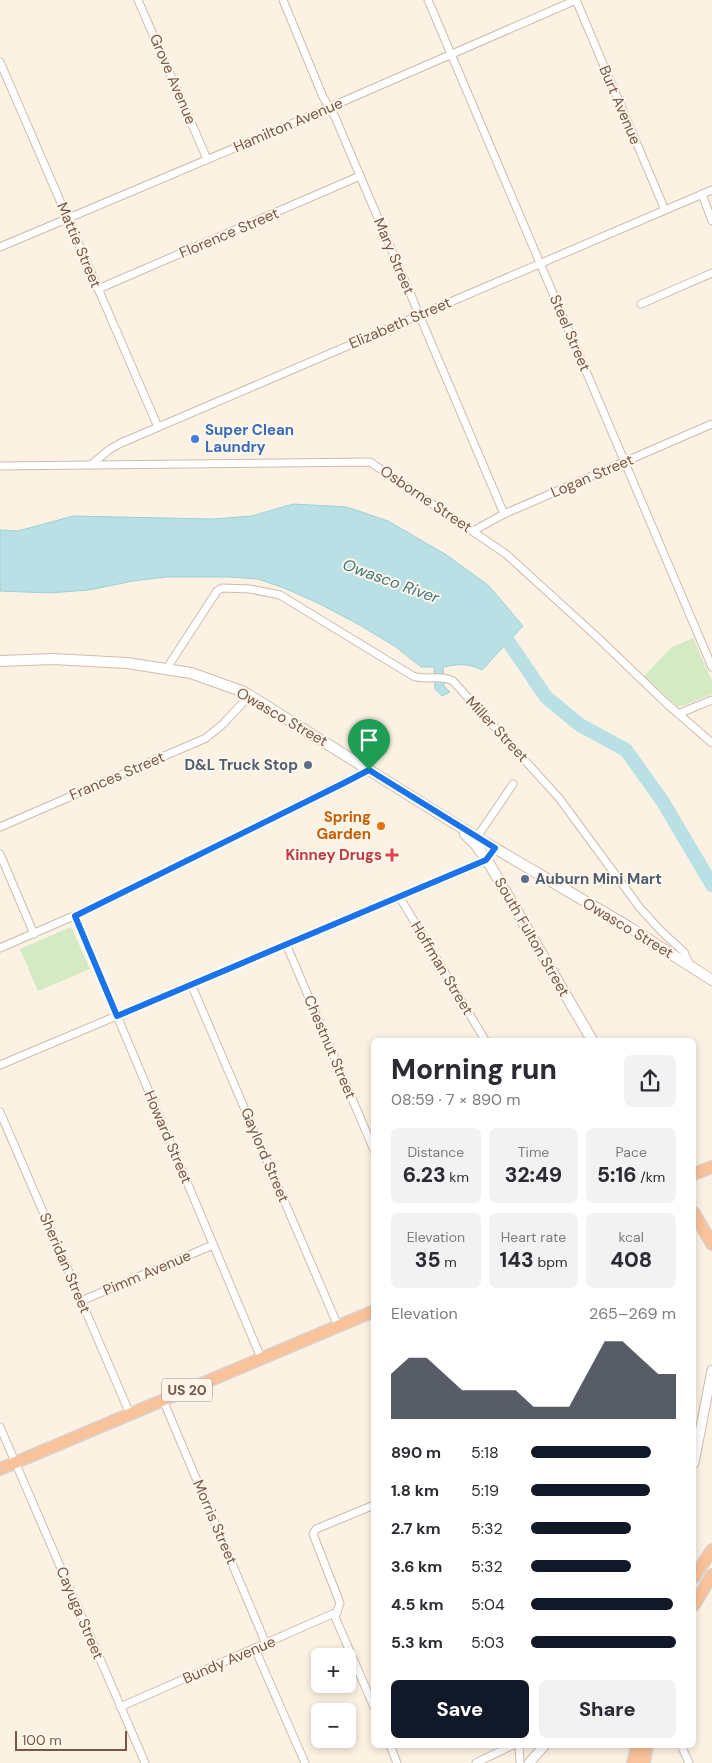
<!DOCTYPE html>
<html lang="en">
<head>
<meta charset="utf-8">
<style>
  body { margin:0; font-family:"DM Sans",sans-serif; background:#f2f2f3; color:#2b2b33; height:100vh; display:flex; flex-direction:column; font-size:19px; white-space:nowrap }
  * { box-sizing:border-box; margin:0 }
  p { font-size:16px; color:#7c7c81 }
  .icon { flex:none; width:28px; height:28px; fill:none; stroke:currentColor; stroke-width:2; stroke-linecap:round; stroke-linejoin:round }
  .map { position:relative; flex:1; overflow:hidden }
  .drawer { position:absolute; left:371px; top:1038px; width:325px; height:710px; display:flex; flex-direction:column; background:#fff; border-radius:8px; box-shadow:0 2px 8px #0003 }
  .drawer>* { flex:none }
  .buttons { position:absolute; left:311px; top:1648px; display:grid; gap:10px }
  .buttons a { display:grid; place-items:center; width:45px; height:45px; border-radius:8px; background:#fff; box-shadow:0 2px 8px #0003; font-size:25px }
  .scale { position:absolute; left:15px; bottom:12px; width:112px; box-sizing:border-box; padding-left:5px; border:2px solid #745749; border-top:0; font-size:14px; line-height:18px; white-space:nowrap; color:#745749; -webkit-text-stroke:4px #fff6e9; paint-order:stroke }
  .pin { position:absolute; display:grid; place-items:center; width:42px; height:42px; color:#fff; margin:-51px -21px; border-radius:50% 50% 50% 0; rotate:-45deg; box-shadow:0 0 5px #0007 }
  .pin .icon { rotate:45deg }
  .round { display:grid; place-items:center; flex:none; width:52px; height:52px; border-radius:8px; background:#f2f2f3 }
  .headline { display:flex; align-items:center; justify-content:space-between; height:85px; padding:0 20px }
  h1 { font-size:28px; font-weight:800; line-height:38px }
  .stats { display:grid; grid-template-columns:repeat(3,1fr); gap:8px; height:85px; padding:5px 20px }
  .stats div { display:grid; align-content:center; border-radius:8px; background:#f2f2f3; text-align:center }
  .stats b { font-size:21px; font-weight:800 }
  .stats small { font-size:14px; font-weight:400 }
  .stats p { font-size:14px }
  .chart { height:140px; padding:10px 20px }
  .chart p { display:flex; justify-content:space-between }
  .chart svg { width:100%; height:90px; margin-top:5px; fill:#111827; opacity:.7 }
  .button { display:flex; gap:10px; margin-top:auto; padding:10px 20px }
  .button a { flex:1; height:58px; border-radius:8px; background:#111827; color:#fff; font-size:20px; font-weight:800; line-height:58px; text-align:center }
  .button a+a { background:#f2f2f3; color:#2b2b33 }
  ul { padding:0 20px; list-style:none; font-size:16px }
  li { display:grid; grid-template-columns:80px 60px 1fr; align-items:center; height:38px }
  li i { height:12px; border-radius:6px; background:#111827 }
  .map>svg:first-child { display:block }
  .green { fill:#d3eac2 }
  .water { fill:#b8e0e5; stroke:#9ed0d7 }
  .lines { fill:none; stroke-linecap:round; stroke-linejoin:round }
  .river { stroke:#b8e0e5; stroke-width:14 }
  .minor-casing { stroke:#cfbbad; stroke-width:9 }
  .tertiary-casing { stroke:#cfbbad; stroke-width:11 }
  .secondary-casing { stroke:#d2bbaa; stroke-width:12 }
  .trunk-casing { stroke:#dbd3d0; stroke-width:14 }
  .minor { stroke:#fff; stroke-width:7 }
  .tertiary { stroke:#fff; stroke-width:9 }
  .secondary { stroke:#fff; stroke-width:10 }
  .trunk { stroke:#f8c29a; stroke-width:11 }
  .route-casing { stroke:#fff; stroke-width:10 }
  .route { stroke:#1a73e8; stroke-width:6 }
  .shop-dot { fill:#3f7fe0; stroke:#fff6e9; stroke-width:2 }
  .service-dot { fill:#5c6f8a; stroke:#fff6e9; stroke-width:2 }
  .food-dot { fill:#e8710a; stroke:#fff6e9; stroke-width:2 }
  .health-dot { fill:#e0444e; stroke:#fff6e9; stroke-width:2 }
  .labels { text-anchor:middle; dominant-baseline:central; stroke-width:4; stroke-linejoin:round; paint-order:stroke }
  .shield { fill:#fff6e9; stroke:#9e8779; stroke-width:1 }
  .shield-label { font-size:14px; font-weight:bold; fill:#745749 }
  .street-label { font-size:15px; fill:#745749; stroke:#fff6e9 }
  .shop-label { font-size:15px; font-weight:bold; fill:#366cbe; stroke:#fff6e9; text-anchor:start }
  .service-label { font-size:15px; font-weight:bold; fill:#4e5e75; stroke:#fff6e9; text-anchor:end }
  .food-label { font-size:15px; font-weight:bold; fill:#c56008; stroke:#fff6e9; text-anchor:end }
  .health-label { font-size:15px; font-weight:bold; fill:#be3a42; stroke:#fff6e9; text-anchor:end }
  .water-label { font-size:16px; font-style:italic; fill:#407781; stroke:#fff6e9 }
</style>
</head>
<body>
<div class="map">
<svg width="712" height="1763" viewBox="0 0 712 1763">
  <rect width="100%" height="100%" fill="#fcf2e3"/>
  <g class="green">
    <path d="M693 638 712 681V694L683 706H677L644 676 672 647Z"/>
    <path d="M71 927 90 969 38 991 20 949Z"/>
  </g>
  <path class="water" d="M293 504 347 507 388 521 445 554 488 585 523 626 482 670C469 663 458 664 443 667L444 686 450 692 442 696 435 689 434 667H421L396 647 358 624 318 603 284 588 258 579 230 577H166L133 581 89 590 50 593 0 591V530L18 531 73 516 212 519 252 516Z"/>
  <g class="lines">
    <path class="river" d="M493 632 508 641 546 697 580 725 626 750 663 802 712 885"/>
    <g class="minor-casing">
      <g id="minor">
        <path d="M138 0 207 159"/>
        <path d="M283 0 323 97 335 117 504 514"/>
        <path d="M428 0 712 667"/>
        <path d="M0 62 158 427"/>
        <path d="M702 194 712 221"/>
        <path d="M0 247 289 125C384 83 480 42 576 0L665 210"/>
        <path d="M98 289 360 176"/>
        <path d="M641 304 712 273"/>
        <path d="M92 464 110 449 121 443 712 190"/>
        <path d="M0 466 370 462 506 554 595 635 666 703 712 743"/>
        <path d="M473 531 504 514 712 424"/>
        <path d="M167 668 217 591 222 588 250 589 280 595 413 676C425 681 441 674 453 681L559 798 640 908 661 931 684 952 690 966"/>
        <path d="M678 714 712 700"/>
        <path d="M0 827 206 738 223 724 250 695"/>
        <path d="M477 837 513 784"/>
        <path d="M0 854 34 934"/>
        <path d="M399 896 485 1040"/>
        <path d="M75 916 261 1358"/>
        <path d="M286 944 374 1150"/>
        <path d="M0 948 92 908 369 770"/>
        <path d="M191 984 338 1326"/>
        <path d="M0 1065 487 860"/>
        <path d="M0 1112 130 1414"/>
        <path d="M81 1301 213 1245"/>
        <path d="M163 1400 266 1644"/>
        <path d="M0 1427 145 1763"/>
        <path d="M374 1505 316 1529 313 1534 340 1603 335 1617 374 1707"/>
        <path d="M255 1649 305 1763"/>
        <path d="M120 1707 337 1612"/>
        <path d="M390 1745 397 1763"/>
        <path d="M519 1745 520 1763"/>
        <path d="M681 1745 689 1763"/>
        <path d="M476 1763 513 1745"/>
      </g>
    </g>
    <g class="tertiary-casing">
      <g id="tertiary">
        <path d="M694 1463 712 1370"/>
        <path d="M529 1763 545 1745"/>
      </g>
    </g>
    <g class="secondary-casing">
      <g id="secondary">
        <path d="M0 661 53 659 127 663 191 673 244 692 481 840 629 927 712 980"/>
        <path d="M465 834 476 845 487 860 592 1040"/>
      </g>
    </g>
    <g class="trunk-casing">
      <g id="trunk">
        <path d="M694 1174 712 1167"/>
        <path d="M694 1213 712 1244"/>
        <path d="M0 1469 374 1311"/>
        <path d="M694 1577 712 1550"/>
        <path d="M694 1605 712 1575"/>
        <path d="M633 1763 637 1745"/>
        <path d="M644 1763 647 1745"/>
      </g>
    </g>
    <use href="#minor" class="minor"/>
    <use href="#tertiary" class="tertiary"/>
    <use href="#secondary" class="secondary"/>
    <use href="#trunk" class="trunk"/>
  </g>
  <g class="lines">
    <g class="route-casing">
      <path id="route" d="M369 770 495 848 486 860 117 1016 75 916 344 783Z"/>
    </g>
    <use href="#route" class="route"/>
  </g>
  <circle class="shop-dot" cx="195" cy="439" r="5"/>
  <g class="service-dot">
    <circle cx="308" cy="765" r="5"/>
    <circle cx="525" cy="879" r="5"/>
  </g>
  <circle class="food-dot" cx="381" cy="826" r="5"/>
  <path class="health-dot" d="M389.5 847.5h5v5h5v5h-5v5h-5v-5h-5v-5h5z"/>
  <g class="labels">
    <rect class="shield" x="162" y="1378.5" width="50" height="23" rx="4"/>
    <g class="shield-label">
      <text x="187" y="1390">US 20</text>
    </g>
    <g class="street-label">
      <text transform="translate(173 79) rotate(67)">Grove Avenue</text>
      <text transform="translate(620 105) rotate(67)">Burt Avenue</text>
      <text transform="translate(288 125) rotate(-23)">Hamilton Avenue</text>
      <text transform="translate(229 233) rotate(-23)">Florence Street</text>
      <text transform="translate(79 245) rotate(67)">Mattie Street</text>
      <text transform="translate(394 256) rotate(67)">Mary Street</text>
      <text transform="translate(400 323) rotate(-23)">Elizabeth Street</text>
      <text transform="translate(570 333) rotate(67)">Steel Street</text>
      <text transform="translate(592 476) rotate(-23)">Logan Street</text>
      <text transform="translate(426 499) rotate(34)">Osborne Street</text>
      <text transform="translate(282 717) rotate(30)">Owasco Street</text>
      <text transform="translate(497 729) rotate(47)">Miller Street</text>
      <text transform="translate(117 776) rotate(-23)">Frances Street</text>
      <text transform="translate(628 928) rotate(31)">Owasco Street</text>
      <text transform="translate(532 937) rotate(60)">South Fulton Street</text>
      <text transform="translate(442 968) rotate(59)">Hoffman Street</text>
      <text transform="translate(330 1047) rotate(67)">Chestnut Street</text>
      <text transform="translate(168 1137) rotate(67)">Howard Street</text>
      <text transform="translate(265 1155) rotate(67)">Gaylord Street</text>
      <text transform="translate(65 1263) rotate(67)">Sheridan Street</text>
      <text transform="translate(147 1273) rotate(-23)">Pimm Avenue</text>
      <text transform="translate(215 1522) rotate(67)">Morris Street</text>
      <text transform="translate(80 1613) rotate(67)">Cayuga Street</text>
      <text transform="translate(229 1660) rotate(-23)">Bundy Avenue</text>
    </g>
    <g class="shop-label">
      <text x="205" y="430">Super Clean<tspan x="205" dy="17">Laundry</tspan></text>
    </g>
    <g class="service-label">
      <text x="298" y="765">D&amp;L Truck Stop</text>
      <text x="535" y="879" text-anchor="start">Auburn Mini Mart</text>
    </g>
    <g class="food-label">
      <text x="371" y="817">Spring<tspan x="371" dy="17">Garden</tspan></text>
    </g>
    <g class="health-label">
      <text x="382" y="855">Kinney Drugs</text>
    </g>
    <g class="water-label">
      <text transform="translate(391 581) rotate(20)">Owasco River</text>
    </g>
  </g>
</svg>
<div class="buttons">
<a>+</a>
<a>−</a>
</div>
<div class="scale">100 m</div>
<div class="pin" style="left:369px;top:770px;background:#1e9e55"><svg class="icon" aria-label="arrive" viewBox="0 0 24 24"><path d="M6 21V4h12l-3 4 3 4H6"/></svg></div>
<section class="drawer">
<div class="headline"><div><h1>Morning run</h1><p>08:59 · 7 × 890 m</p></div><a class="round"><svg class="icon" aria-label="share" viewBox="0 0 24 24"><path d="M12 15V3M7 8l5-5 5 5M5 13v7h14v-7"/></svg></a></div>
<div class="stats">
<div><p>Distance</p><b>6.23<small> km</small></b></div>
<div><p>Time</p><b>32:49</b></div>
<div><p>Pace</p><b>5:16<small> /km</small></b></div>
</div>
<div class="stats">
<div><p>Elevation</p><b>35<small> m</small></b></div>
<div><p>Heart rate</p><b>143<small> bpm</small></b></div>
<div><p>kcal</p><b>408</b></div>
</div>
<div class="chart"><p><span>Elevation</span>265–269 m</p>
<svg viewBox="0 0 160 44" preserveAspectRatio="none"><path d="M0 44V22L10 14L20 14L30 22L40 30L50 30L60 30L70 30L80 38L90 38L100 38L110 22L120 6L130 6L140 14L150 22L160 22V44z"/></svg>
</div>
<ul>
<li><b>890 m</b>5:18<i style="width:83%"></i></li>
<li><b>1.8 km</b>5:19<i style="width:82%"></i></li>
<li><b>2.7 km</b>5:32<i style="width:69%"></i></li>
<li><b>3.6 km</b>5:32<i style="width:69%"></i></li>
<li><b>4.5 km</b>5:04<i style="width:98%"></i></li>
<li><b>5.3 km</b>5:03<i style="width:100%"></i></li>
</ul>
<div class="button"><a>Save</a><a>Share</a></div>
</section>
</div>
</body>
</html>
